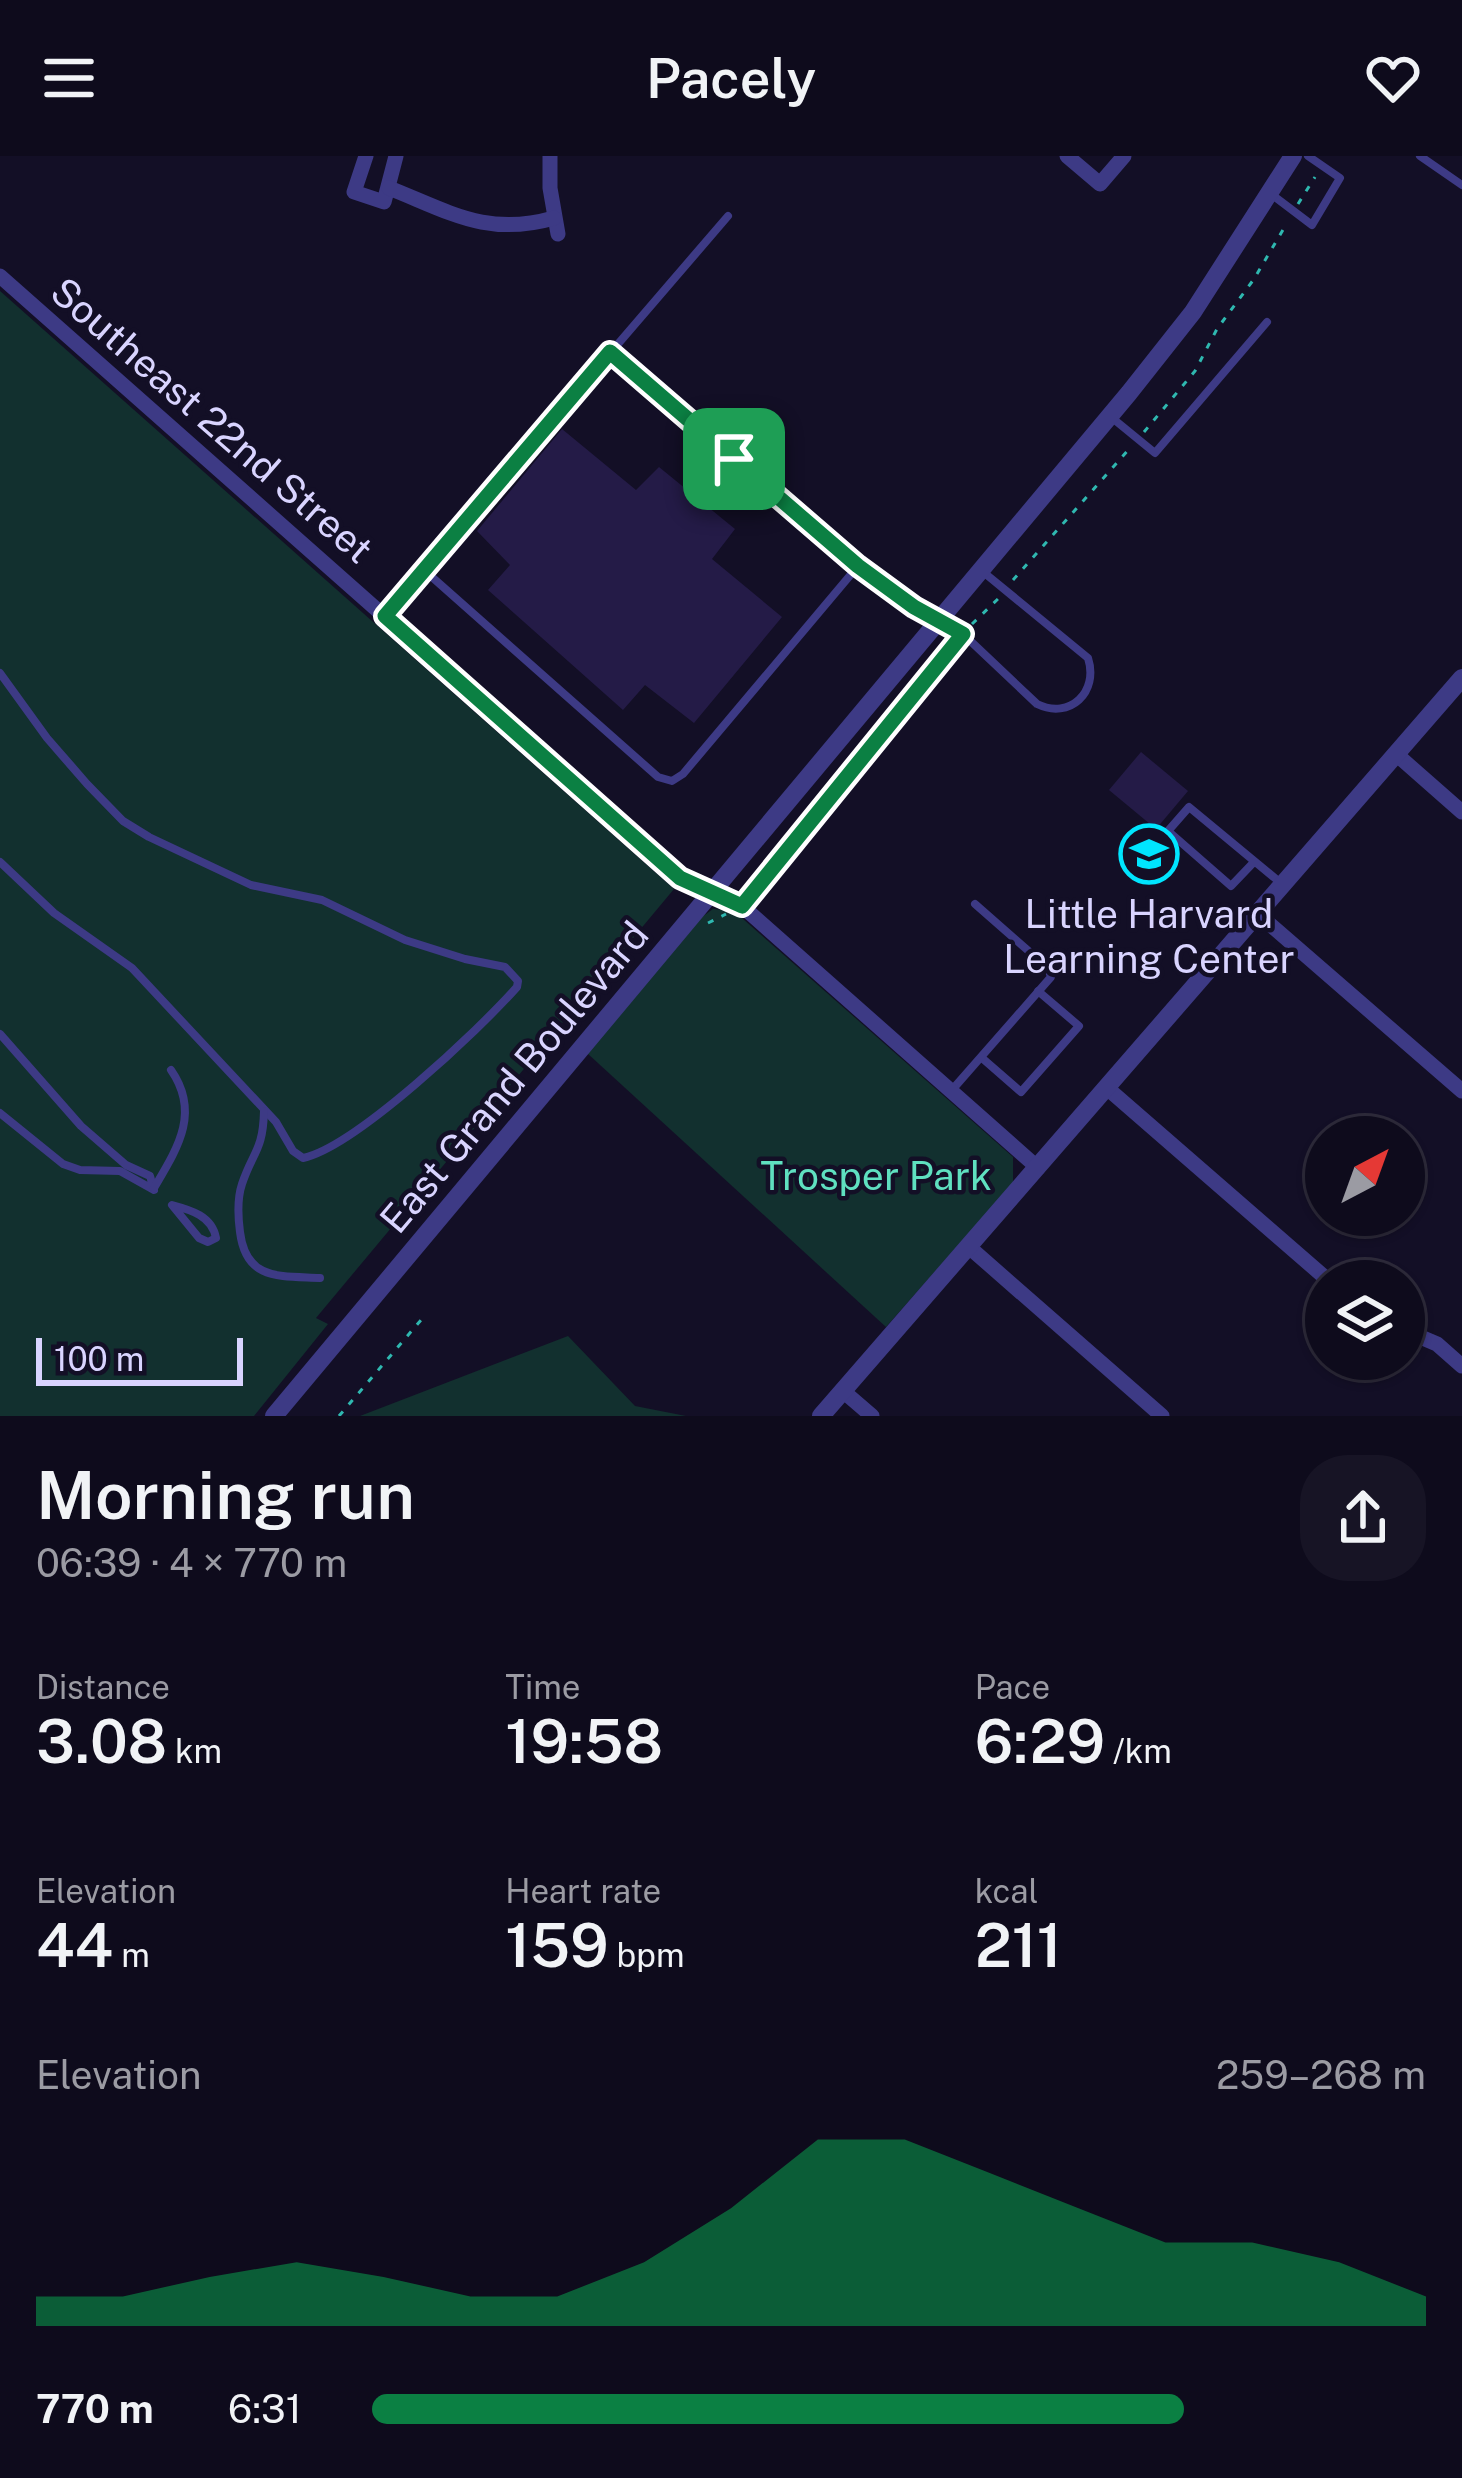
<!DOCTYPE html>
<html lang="en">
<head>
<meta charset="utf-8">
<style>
  body { margin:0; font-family:"Public Sans",sans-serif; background:#171425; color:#f1f3f6; height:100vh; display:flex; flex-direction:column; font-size:45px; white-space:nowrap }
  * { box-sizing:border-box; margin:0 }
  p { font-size:39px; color:#9b9ba3 }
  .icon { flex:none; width:66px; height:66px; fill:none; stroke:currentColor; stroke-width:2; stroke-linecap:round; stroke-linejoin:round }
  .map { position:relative; height:1260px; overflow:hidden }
  .drawer { display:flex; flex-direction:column; background:#0e0b1c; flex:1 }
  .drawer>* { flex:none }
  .needle { width:78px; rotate:41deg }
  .controls { position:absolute; left:1305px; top:960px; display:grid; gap:24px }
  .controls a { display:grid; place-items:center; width:120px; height:120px; border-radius:50%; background:#0e0b1c; box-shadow:0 3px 9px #0004,0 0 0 3px #2e2b3b; font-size:60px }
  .scale { position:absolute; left:36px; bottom:30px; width:207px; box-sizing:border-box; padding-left:12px; border:6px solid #d9d4ff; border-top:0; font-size:33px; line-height:42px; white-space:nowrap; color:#d9d4ff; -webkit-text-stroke:9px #130f26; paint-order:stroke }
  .pin { position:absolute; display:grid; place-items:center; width:102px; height:102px; color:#fff; margin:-51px; border-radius:24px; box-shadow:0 6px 18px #0006 }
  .round { display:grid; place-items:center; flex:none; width:126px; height:126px; border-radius:48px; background:#171425 }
  .headline { display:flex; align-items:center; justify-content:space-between; height:204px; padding:0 36px }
  h1 { font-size:66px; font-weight:600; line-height:90px }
  .figures { display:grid; grid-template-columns:repeat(3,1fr); gap:18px; height:204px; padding:12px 36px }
  .figures div { display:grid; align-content:center }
  .figures b { font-size:60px; font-weight:600 }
  .figures small { font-size:33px; font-weight:400 }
  .figures p { font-size:33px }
  .chart { height:336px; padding:24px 36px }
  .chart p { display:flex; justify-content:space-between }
  .chart svg { width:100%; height:216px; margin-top:12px; fill:#0b8043; opacity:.7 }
  ul { padding:0 36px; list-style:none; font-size:39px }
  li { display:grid; grid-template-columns:192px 144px 1fr; align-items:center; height:90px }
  li i { height:30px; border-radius:15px; background:#0b8043 }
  header { display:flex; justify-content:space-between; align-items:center; height:156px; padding:0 36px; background:#0e0b1c; font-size:54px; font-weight:600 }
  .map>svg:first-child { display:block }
  .green { fill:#12302f }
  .building { fill:#241b47 }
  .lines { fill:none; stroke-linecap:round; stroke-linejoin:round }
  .path { stroke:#2fb8b0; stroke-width:3; stroke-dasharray:6 9; stroke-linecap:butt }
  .service { stroke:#3d3a85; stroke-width:8 }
  .minor { stroke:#3d3a85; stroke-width:15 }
  .tertiary { stroke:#3d3a85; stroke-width:18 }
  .route-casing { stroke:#fff; stroke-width:24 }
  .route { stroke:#0b8043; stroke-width:15 }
  .labels { text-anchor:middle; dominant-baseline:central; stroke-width:9; stroke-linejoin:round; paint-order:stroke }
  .street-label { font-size:39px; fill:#d9d4ff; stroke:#130f26 }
  .poi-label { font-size:39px; fill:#d9d4ff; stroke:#130f26 }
  .park-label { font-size:39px; fill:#5fe0c0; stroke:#130f26 }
</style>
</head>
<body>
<header><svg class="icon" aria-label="menu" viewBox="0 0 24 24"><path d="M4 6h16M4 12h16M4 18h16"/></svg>Pacely<svg class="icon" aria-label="heart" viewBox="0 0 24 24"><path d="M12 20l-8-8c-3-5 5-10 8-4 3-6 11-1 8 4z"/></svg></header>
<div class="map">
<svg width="1462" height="1260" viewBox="0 0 1462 1260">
  <rect width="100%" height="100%" fill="#130f26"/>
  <g class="green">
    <path d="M0 135 674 733 316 1162 328 1168 254 1260H0Z"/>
    <path d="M713 753 734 755 1013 1001V1027L886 1171 587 897 699 763Z"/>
    <path d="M568 1180 635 1250 686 1260H360Z"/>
  </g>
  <g class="building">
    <path d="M562 273 636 334 659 311 735 373 712 403 782 461 694 567 645 529 623 554 488 434 510 409 477 375Z"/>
    <path d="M1141 596 1188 635 1156 673 1109 634Z"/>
  </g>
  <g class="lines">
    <g class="path">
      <path d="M1298 48 1315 21"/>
      <path d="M1144 276 1195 215 1217 173 1254 123 1287 67"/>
      <path d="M1013 424 1130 292"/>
      <path d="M972 468 1000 441"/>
      <path d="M753 738 954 489"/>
      <path d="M708 767 726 758"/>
      <path d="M339 1260 421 1164"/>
    </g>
    <g class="service">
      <path d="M1420 0 1462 29"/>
      <path d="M1271 38 1312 69 1340 22 1308 0"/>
      <path d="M1111 261 1155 297 1267 166"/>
      <path d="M858 410 914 451 963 478 1037 548C1070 564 1099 536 1088 502L982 415"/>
      <path d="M424 414 658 621 672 625 683 618 858 410 611 196"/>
      <path d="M385 459 728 60"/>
      <path d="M0 517 47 582 87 628 123 665 149 681 251 729 322 744 405 784 465 803 505 811 518 825 517 831C479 874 355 991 303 1002L293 995 276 966 132 812 54 757 0 706"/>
      <path d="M1253 707 1231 730 1168 675 1189 651 1282 728"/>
      <path d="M0 878 81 970 126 1009 150 1020 154 1034 120 1015 80 1014 63 1008 0 957"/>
      <path d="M982 902 1021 936 1079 870 1038 835"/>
      <path d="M952 934 1051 821 1048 812 975 748"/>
      <path d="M264 955C263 995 253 995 242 1028 237 1043 238 1061 240 1076 246 1125 280 1120 320 1122"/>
      <path d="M154 1032C177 993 201 957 171 914"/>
      <path d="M172 1049C191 1054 212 1060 216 1082L208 1086 199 1082Z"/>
    </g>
    <g class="minor">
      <path d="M366 0 354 36 384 46 396 0"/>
      <path d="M550 0V32L558 78"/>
      <path d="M1067 0 1100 28 1124 0"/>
      <path d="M389 32C450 56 487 81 554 62"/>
      <path d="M0 120 680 722 742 750 1038 1012"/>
      <path d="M1396 598 1462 656"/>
      <path d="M1258 758 1462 935"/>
      <path d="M1107 932 1329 1125"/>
      <path d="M969 1091 1162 1260"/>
      <path d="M1404 1174 1437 1188 1462 1210"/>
      <path d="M843 1235 872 1260"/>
    </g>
    <g class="tertiary">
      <path d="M274 1260 1129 237 1193 156 1293 0"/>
      <path d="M821 1260 1462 522"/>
    </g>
  </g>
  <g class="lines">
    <g class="route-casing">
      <path id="route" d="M610 196 858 410 914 451 963 478 742 750 680 722 385 460Z"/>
    </g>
    <use href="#route" class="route"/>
  </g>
  <defs>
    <g id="school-ring" transform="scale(3)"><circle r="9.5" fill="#130f26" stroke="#00e5ff" stroke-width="1.5"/><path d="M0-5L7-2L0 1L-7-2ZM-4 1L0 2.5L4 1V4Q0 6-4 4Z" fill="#00e5ff"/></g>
  </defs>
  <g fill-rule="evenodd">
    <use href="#school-ring" x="1149" y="698"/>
  </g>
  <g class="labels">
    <g class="street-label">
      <text transform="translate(212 264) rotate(41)">Southeast 22nd Street</text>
      <text transform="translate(514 921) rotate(-50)">East Grand Boulevard</text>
    </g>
    <g class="poi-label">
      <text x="1149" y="758">Little Harvard<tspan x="1149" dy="45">Learning Center</tspan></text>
    </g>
    <g class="park-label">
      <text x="876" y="1020">Trosper Park</text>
    </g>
  </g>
</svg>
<div class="controls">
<a><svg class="needle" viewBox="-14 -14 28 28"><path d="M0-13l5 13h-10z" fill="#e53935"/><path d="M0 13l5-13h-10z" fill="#9b9ba3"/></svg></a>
<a><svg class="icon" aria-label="layers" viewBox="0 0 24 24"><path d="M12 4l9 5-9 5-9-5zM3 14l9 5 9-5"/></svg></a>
</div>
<div class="scale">100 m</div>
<div class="pin" style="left:734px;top:303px;background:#1e9e55"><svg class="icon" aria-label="arrive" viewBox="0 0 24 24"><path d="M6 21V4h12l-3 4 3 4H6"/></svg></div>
</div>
<section class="drawer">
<div class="headline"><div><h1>Morning run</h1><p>06:39 · 4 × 770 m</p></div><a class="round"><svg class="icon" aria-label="share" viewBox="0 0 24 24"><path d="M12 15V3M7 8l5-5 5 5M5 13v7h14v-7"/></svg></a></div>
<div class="figures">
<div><p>Distance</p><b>3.08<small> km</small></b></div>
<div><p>Time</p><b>19:58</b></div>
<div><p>Pace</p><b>6:29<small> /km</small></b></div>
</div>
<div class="figures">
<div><p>Elevation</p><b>44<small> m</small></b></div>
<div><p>Heart rate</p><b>159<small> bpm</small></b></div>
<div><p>kcal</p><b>211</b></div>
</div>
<div class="chart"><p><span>Elevation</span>259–268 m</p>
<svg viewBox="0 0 160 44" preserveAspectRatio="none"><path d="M0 44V38L10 38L20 34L30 31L40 34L50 38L60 38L70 31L80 20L90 6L100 6L110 13L120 20L130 27L140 27L150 31L160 38V44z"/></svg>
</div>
<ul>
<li><b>770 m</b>6:31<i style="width:77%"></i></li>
</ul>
</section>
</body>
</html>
